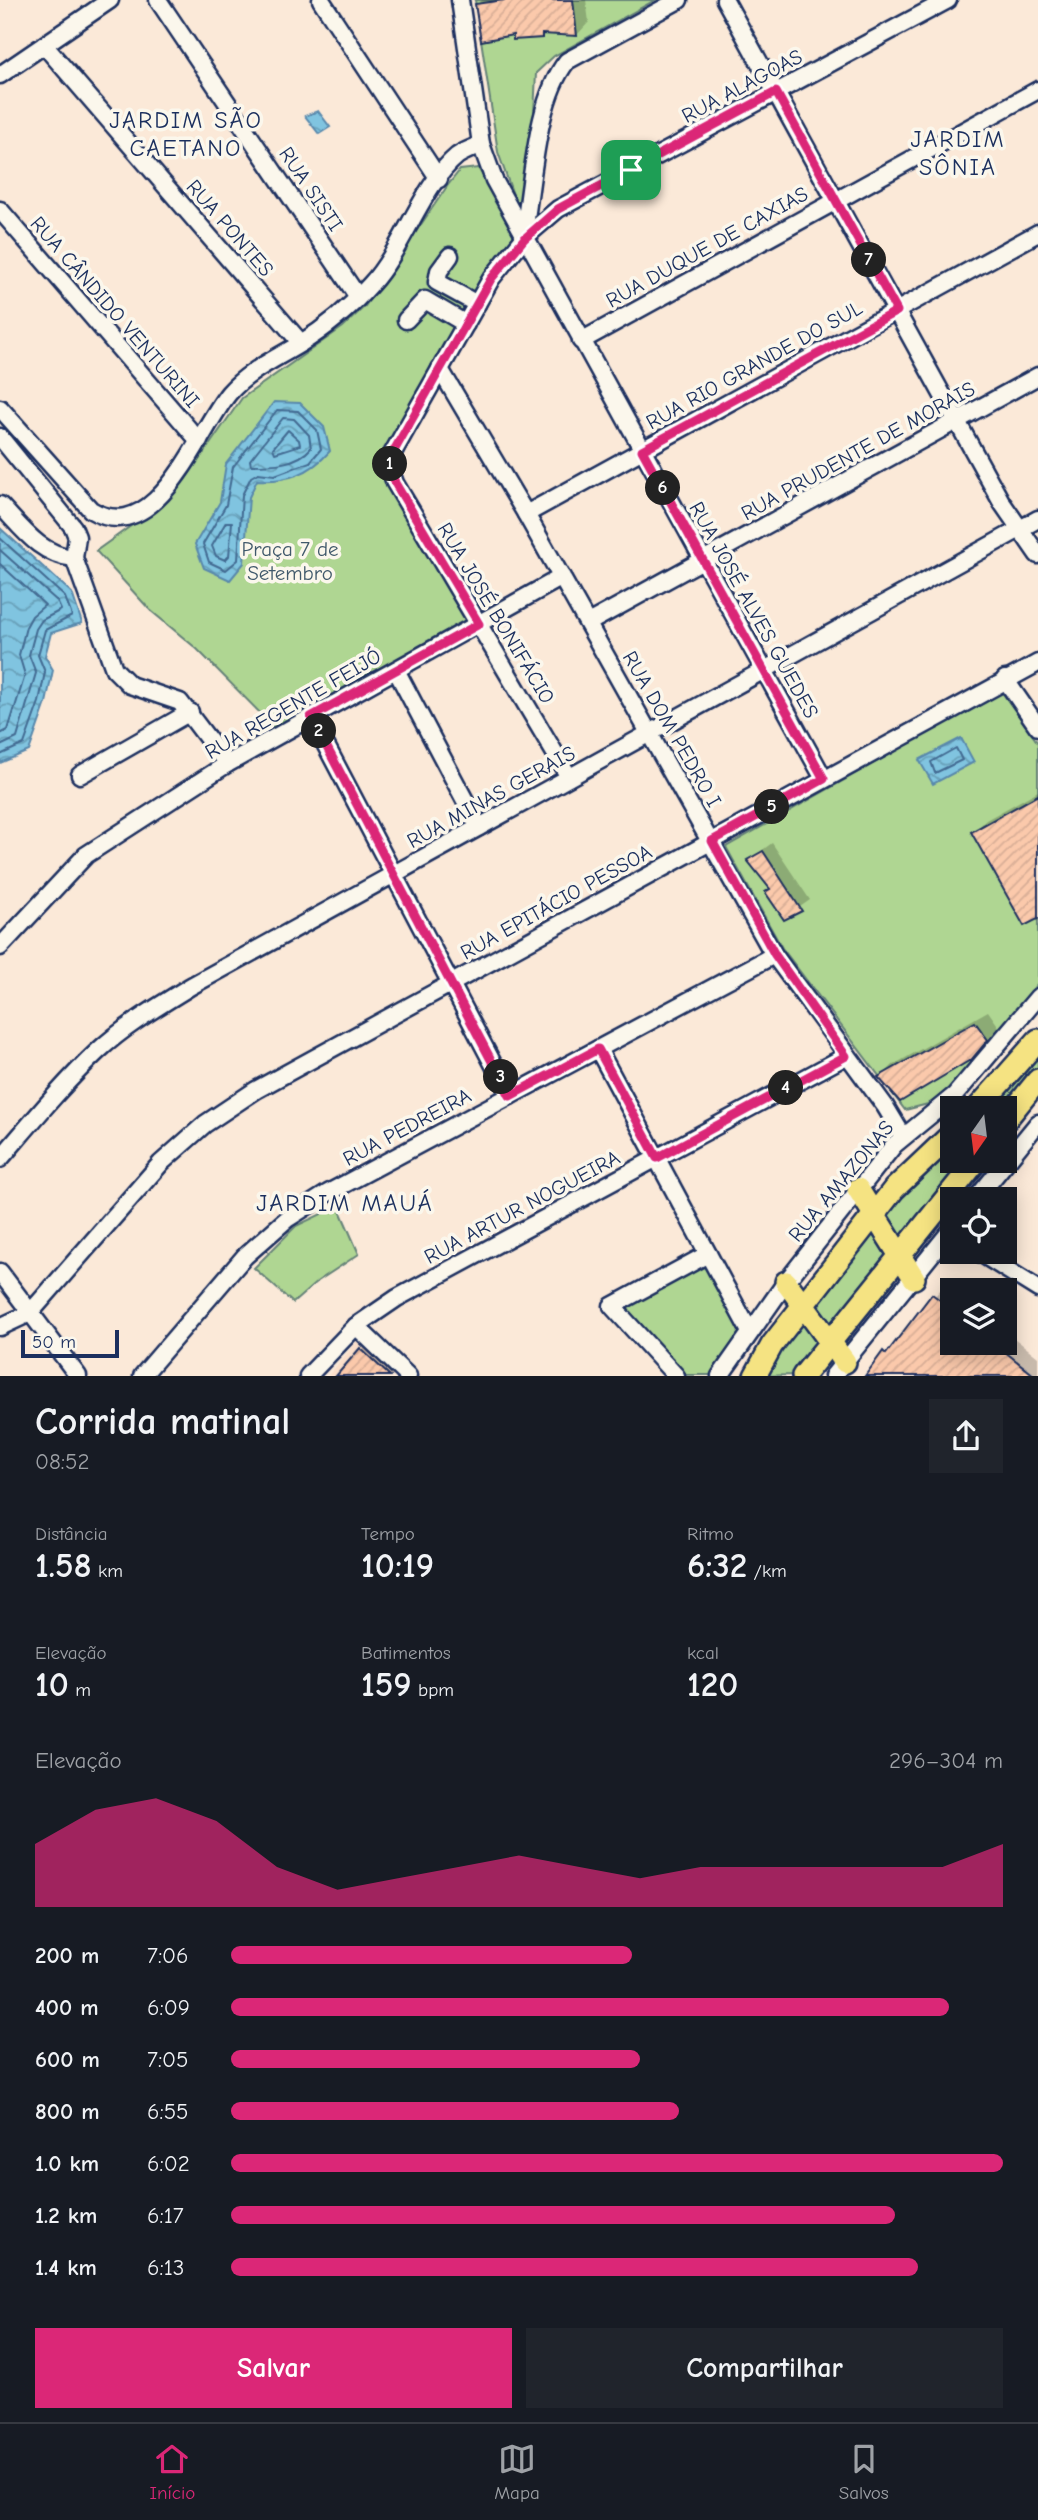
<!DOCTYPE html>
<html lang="pt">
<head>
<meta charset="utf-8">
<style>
  body { margin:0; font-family:"Comic Neue",sans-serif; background:#20242c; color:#f1f3f6; height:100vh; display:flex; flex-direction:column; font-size:26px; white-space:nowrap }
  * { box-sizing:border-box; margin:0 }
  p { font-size:23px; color:#9ea1a6 }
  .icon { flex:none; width:38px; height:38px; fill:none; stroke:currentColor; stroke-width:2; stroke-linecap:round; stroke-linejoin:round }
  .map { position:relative; height:1376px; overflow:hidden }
  .sheet { display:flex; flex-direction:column; background:#171b24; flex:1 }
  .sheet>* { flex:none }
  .needle { width:46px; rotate:194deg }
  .tools { position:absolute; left:940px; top:1096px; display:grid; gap:14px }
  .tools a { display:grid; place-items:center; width:77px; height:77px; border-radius:0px; background:#171b24; box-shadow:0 4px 18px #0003; font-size:35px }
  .scale { position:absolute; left:21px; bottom:18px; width:98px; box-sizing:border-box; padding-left:7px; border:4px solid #1b2f5e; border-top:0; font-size:19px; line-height:24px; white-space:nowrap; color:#1b2f5e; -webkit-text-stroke:5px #fbf7ec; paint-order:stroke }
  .pin { position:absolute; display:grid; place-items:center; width:60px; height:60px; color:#fff; margin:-30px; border-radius:14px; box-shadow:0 4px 10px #0006 }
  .km { position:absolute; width:35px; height:35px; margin:-18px; border-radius:50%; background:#222; color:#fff; font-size:19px; line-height:35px; text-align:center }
  .round { display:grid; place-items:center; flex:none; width:74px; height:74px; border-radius:0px; background:#20242c }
  .head { display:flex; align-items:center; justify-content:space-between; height:119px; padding:0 35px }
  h1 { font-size:38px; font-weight:600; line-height:52px }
  .stats { display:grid; grid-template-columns:repeat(3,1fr); gap:10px; height:119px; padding:7px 35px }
  .stats div { display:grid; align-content:center }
  .stats b { font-size:35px; font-weight:600 }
  .stats small { font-size:19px; font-weight:400 }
  .stats p { font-size:19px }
  .chart { height:196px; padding:14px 35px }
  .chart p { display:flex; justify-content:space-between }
  .chart svg { width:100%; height:126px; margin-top:7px; fill:#db2777; opacity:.7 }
  .action { display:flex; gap:14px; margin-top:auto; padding:14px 35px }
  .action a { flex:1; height:80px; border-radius:0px; background:#db2777; color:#fff; font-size:28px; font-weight:600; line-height:80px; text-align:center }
  .action a+a { background:#20242c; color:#f1f3f6 }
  ul { padding:0 35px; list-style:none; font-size:23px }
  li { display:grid; grid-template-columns:112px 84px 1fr; align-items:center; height:52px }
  li i { height:18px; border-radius:9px; background:#db2777 }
  .tab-bar { display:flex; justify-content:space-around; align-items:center; height:98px; border-top:2px solid #363941; background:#171b24; font-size:19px; color:#9ea1a6 }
  .tab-bar a { display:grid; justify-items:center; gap:4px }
  .tab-bar .on { color:#db2777 }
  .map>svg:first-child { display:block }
  .built { fill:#fbdfca }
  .green { fill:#afd692; stroke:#658278; stroke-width:2 }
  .water { fill:url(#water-waves); stroke:#5888ac; stroke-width:2 }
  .shadow { fill:#0003 }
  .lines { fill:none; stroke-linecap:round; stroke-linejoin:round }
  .shore { stroke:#436b92; stroke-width:2 }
  .building { fill:url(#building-hatch); stroke:#1b2f5e; stroke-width:2 }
  .minor-casing { stroke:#1b2f5e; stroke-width:21 }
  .major-casing { stroke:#1b2f5e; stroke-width:26 }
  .minor { stroke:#fbf7ec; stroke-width:16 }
  .major { stroke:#f5e382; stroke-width:21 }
  .route-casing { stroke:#fff; stroke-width:14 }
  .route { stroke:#db2777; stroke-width:9 }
  .labels { text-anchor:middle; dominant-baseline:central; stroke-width:7; stroke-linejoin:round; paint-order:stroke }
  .street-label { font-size:21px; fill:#1b2f5e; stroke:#fbf7ec }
  .park-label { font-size:21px; fill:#40596b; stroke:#fbf7ec }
  .quarter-label { font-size:24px; letter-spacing:2px; fill:#1b2f5e; stroke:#fbf7ec }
</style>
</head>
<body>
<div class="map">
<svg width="1038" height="1376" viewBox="0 0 1038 1376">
  <defs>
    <pattern id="water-waves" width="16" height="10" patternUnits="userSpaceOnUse" patternTransform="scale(1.75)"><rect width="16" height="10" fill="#80c4e0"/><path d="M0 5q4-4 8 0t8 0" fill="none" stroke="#68a0b9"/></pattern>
    <pattern id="building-hatch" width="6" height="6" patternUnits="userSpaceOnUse" patternTransform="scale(1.75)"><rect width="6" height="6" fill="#fbc9ab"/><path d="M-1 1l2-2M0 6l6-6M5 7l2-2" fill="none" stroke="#d7ad96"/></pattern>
  </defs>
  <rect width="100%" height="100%" fill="#fbe9d8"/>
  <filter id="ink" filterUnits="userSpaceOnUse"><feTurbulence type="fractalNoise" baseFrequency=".0143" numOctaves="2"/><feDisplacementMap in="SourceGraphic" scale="14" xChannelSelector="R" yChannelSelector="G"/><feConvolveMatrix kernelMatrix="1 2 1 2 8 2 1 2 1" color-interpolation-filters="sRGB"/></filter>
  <g filter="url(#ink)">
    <path class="built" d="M359 1339 400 1376H328Z"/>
    <g class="green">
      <path d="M475 0H655L554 56 536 73 530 197 519 212 498 152Z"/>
      <path d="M478 168 521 238 388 469 472 624 275 735 269 722 197 649 150 610 96 551 160 505 185 480 242 398 343 327 365 306 448 185 460 170Z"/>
      <path d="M1001 691 1038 743V984L950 1091 928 1104 905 1110 782 948 726 847Z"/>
      <path d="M1038 1051V1075L1004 1108H988Z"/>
      <path d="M952 1149V1160H969L796 1375 760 1376 891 1209Z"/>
      <path d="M338 1206 359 1254 318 1281 293 1303 254 1268 296 1226Z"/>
      <path d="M704 1263 744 1333 712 1375H683L622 1309Z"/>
    </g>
    <g class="water">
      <path d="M318 111 330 127 319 134 305 116Z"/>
      <path d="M274 402 300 403 324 427 330 451C310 474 287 482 257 480L249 497 244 563 230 580 204 568 195 544 220 502 226 464Z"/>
      <path d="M0 528 72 593 82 623 51 633 45 656 53 670 46 703 29 751 0 763Z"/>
      <path d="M961 738 974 762 933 784 919 760Z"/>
    </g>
    <g class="shadow">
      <path d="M482 0H586L589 22 577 35 545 32 541 37 515 33 477 5Z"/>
      <path d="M1038 791V917L974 832 986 820Z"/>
      <path d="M772 843 810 900 784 918 771 888 749 860Z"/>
      <path d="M988 1011 999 1027 984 1044 881 1077 893 1065Z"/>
      <path d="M946 1283 954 1290 952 1342H1004V1330L1038 1357V1376H869Z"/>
      <path d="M373 1338 401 1364 393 1373 396 1376H338Z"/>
    </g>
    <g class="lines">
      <g class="shore">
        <path d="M277 410 298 411 317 430 321 449 310 462 275 475 258 473 251 477 242 495 238 560 226 570 209 562 203 544 226 505 233 467Z"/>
        <path d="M283 418 294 419 309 435 311 448C297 465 271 465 251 465L250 460Z"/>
        <path d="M288 430 299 440 300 445 275 453 273 448Z"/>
        <path d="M226 522H232L229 556 225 560 216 556 212 546Z"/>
        <path d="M0 538 65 597 72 616 45 630 38 655 45 672 39 702 24 744 0 755"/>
        <path d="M0 550 57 601 61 610 42 620 36 629 29 655 36 673 17 738 0 746"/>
        <path d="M0 564 45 605 32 616 26 627 19 655 25 675 8 730 0 734"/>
        <path d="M956 748 962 760 935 773 931 762Z"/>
      </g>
    </g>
    <g class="building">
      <path d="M504 0H573L577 36 542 34V38L513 40V35L481 41 475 4Z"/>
      <path d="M1038 795V919L1024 926 971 832Z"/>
      <path d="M763 851 802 911 784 920 765 892 770 889 747 860Z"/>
      <path d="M975 1022 988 1040 972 1059 900 1102 878 1077Z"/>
      <path d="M932 1294 952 1309V1342H993L1035 1376H865L883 1351 886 1354Z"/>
      <path d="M360 1348 390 1376H336Z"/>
    </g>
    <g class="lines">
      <g class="minor-casing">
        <g id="minor">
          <path d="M158 0 358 297"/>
          <path d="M321 0 439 179"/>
          <path d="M460 0 481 144 494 180 824 779"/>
          <path d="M725 0 1002 503 1038 555"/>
          <path d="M44 45 301 343"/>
          <path d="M0 75 110 0"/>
          <path d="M0 210 199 441"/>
          <path d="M523 236C533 185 535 101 567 61L679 0"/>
          <path d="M450 256 439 271 437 282 477 304"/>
          <path d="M406 320 425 300 466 324"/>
          <path d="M581 341 1038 90"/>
          <path d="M440 369 526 514 774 955 885 1106 903 1136"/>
          <path d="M0 408 91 510C157 549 197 432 229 393 247 372 275 359 298 345 326 328 350 308 371 284 403 249 422 185 457 156 464 151 474 148 481 144"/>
          <path d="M0 437 73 527 77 537 74 558 114 669 130 685 180 702 227 764"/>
          <path d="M0 505C22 528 40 555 74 558"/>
          <path d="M526 514 1038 233"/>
          <path d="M588 623 1038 376"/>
          <path d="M396 670 479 827"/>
          <path d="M1005 679 1038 727"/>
          <path d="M311 717 510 1096"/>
          <path d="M80 775 190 712"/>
          <path d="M569 777 395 483 390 469 391 456 491 279 524 238 558 209 948 0"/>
          <path d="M0 947 86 855 227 764 562 577"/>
          <path d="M598 1049 750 1332"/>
          <path d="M0 1159C32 1122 63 1084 98 1051 126 1025 159 1006 191 986L1038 519"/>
          <path d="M976 1199 1038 1123"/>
          <path d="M977 1251 1038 1289"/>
          <path d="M0 1272 78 1376"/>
          <path d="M356 1326 408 1376"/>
          <path d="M0 1327 30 1313 161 1163 205 1124 256 1090 1038 663"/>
          <path d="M142 1376 245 1256 287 1219 328 1193 774 955"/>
          <path d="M308 1376 356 1326 397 1298 846 1056"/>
          <path d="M676 1376 612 1306 708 1254"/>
          <path d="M720 1376 786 1282 894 1145 955 1095 1038 997"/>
          <path d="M833 1376 952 1229"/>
        </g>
      </g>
      <g class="major-casing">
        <g id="major">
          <path d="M978 1108 1038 1040"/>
          <path d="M1004 1122 1038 1080"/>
          <path d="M858 1189 914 1278"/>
          <path d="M786 1282 845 1362"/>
          <path d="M755 1376 772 1345 894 1189 952 1134"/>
          <path d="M803 1376 977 1160"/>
        </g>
      </g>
      <use href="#minor" class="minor"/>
      <use href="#major" class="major"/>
    </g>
  </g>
  <g class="lines" filter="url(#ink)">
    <g class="route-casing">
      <path id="route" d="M776 92 897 311 642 450 824 779 712 841 775 955 846 1056 657 1158 598 1049 510 1096 311 717 479 624 395 483 390 468 391 456 491 279 524 239 558 209Z"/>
    </g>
    <use href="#route" class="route"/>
  </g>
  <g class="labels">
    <g class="street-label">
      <text transform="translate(742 86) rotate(-28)">RUA ALAGOAS</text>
      <text transform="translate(311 189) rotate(56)">RUA SISTI</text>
      <text transform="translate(230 228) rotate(49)">RUA PONTES</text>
      <text transform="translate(707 247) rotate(-29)">RUA DUQUE DE CAXIAS</text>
      <text transform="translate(115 312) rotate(49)">RUA CÂNDIDO VENTURINI</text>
      <text transform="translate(754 365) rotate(-29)">RUA RIO GRANDE DO SUL</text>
      <text transform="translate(858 451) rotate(-29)">RUA PRUDENTE DE MORAIS</text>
      <text transform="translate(754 610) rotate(61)">RUA JOSÉ ALVES GUEDES</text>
      <text transform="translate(496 613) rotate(59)">RUA JOSÉ BONIFÁCIO</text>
      <text transform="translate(293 704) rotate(-30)">RUA REGENTE FEIJÓ</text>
      <text transform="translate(672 729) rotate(60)">RUA DOM PEDRO I</text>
      <text transform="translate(491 797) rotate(-29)">RUA MINAS GERAIS</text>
      <text transform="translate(556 902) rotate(-29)">RUA EPITÁCIO PESSOA</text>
      <text transform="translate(407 1127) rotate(-28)">RUA PEDREIRA</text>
      <text transform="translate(841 1181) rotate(-50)">RUA AMAZONAS</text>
      <text transform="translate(522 1207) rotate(-28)">RUA ARTUR NOGUEIRA</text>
    </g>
    <g class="park-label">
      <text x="290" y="549">Praça 7 de<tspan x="290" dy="24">Setembro</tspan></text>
    </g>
    <g class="quarter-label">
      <text x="186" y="120">JARDIM SÃO<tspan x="186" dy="28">CAETANO</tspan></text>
      <text x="958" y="139">JARDIM<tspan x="958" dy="28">SÔNIA</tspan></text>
      <text x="345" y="1203">JARDIM MAUÁ</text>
    </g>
  </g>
</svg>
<div class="tools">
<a><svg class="needle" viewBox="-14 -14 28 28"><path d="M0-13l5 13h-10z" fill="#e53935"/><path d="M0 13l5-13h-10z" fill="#9ea1a6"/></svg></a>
<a><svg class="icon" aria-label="locate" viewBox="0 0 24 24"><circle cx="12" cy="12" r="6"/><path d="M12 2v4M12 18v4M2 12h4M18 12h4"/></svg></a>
<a><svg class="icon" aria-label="layers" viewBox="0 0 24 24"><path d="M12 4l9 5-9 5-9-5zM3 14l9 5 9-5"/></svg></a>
</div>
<div class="scale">50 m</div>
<div class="pin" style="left:631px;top:170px;background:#1e9e55"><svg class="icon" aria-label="arrive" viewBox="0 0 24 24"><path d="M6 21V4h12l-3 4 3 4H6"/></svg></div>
<b class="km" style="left:390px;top:464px">1</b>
<b class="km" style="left:319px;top:731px">2</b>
<b class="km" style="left:501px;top:1077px">3</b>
<b class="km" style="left:786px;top:1088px">4</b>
<b class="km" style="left:772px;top:807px">5</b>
<b class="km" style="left:663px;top:488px">6</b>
<b class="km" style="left:869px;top:260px">7</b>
</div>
<section class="sheet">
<div class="head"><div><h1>Corrida matinal</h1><p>08:52</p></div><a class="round"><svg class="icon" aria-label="share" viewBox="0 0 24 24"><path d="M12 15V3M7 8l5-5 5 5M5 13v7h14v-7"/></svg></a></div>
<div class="stats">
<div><p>Distância</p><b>1.58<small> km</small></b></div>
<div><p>Tempo</p><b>10:19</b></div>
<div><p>Ritmo</p><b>6:32<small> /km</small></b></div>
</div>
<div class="stats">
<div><p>Elevação</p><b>10<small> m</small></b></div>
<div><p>Batimentos</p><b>159<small> bpm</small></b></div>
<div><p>kcal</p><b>120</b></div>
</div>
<div class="chart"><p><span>Elevação</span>296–304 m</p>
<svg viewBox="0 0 160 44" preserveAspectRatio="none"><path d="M0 44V22L10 10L20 6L30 14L40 30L50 38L60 34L70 30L80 26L90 30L100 34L110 30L120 30L130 30L140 30L150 30L160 22V44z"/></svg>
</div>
<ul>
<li><b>200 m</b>7:06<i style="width:52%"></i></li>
<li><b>400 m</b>6:09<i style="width:93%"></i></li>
<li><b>600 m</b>7:05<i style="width:53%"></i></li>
<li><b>800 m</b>6:55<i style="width:58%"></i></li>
<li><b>1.0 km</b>6:02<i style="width:100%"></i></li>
<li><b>1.2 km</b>6:17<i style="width:86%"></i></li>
<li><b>1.4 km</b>6:13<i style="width:89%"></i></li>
</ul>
<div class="action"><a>Salvar</a><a>Compartilhar</a></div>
</section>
<nav class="tab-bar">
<a class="on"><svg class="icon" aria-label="home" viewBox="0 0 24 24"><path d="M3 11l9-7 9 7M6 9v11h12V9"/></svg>Início</a>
<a><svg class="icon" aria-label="map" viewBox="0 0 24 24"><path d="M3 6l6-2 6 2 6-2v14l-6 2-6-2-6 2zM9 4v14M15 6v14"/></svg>Mapa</a>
<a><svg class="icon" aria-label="saved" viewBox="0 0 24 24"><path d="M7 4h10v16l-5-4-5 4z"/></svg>Salvos</a>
</nav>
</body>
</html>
